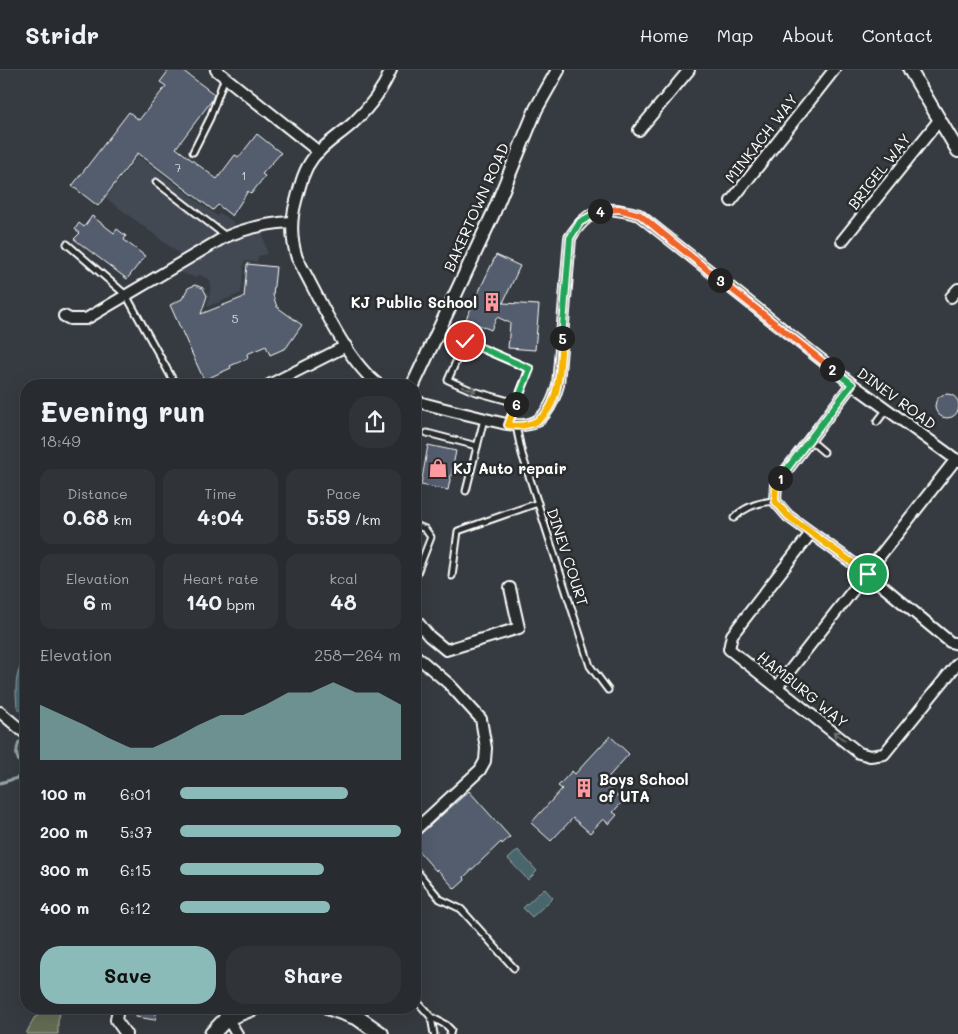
<!DOCTYPE html>
<html lang="en">
<head>
<meta charset="utf-8">
<style>
  body { margin:0; font-family:Mali,sans-serif; background:#303439; color:#f1f3f6; height:100vh; display:flex; flex-direction:column; font-size:19px; white-space:nowrap }
  * { box-sizing:border-box; margin:0 }
  p { font-size:16px; color:#a5a7ab }
  .icon { flex:none; width:28px; height:28px; fill:none; stroke:currentColor; stroke-width:2; stroke-linecap:round; stroke-linejoin:round }
  .map { position:relative; flex:1; overflow:hidden }
  .details { position:absolute; left:20px; top:309px; width:401px; height:635px; display:flex; flex-direction:column; background:#282c31; border-radius:20px; box-shadow:0 5px 20px #0002,0 0 0 1px #44484d }
  .details>* { flex:none }
  .pin { position:absolute; display:grid; place-items:center; width:42px; height:42px; color:#fff; margin:-21px; border:2px solid #fff; border-radius:50%; box-shadow:0 1px 5px #0007 }
  .km { position:absolute; width:25px; height:25px; margin:-12px; border-radius:50%; background:#222; color:#fff; font-size:14px; line-height:25px; text-align:center }
  .round { display:grid; place-items:center; flex:none; width:52px; height:52px; border-radius:20px; background:#303439 }
  .summary { display:flex; align-items:center; justify-content:space-between; height:85px; padding:0 20px }
  h1 { font-size:28px; font-weight:700; line-height:38px }
  .stats { display:grid; grid-template-columns:repeat(3,1fr); gap:8px; height:85px; padding:5px 20px }
  .stats div { display:grid; align-content:center; border-radius:12px; background:#303439; text-align:center }
  .stats b { font-size:21px; font-weight:700 }
  .stats small { font-size:14px; font-weight:400 }
  .stats p { font-size:14px }
  .chart { height:140px; padding:10px 20px }
  .chart p { display:flex; justify-content:space-between }
  .chart svg { width:100%; height:90px; margin-top:5px; fill:#8bbbb9; opacity:.7 }
  .cta { display:flex; gap:10px; margin-top:auto; padding:10px 20px }
  .cta a { flex:1; height:58px; border-radius:20px; background:#8bbbb9; color:#111; font-size:20px; font-weight:700; line-height:58px; text-align:center }
  .cta a+a { background:#303439; color:#f1f3f6 }
  ul { padding:0 20px; list-style:none; font-size:16px }
  li { display:grid; grid-template-columns:80px 60px 1fr; align-items:center; height:38px }
  li i { height:12px; border-radius:6px; background:#8bbbb9 }
  header { display:flex; align-items:center; gap:30px; box-sizing:border-box; height:70px; padding:0 25px; background:#282c31; border-bottom:1px solid #44484d }
  header strong { font-size:24px }
  nav { display:flex; gap:28px; margin-inline-start:auto; font-size:18px }
  .map>svg:first-child { display:block }
  .built { fill:#434952 }
  .green { fill:#636c52; stroke:#b1b6a8 }
  .water { fill:#49666d; stroke:#92a3a7 }
  .lines { fill:none; stroke-linecap:round; stroke-linejoin:round }
  .stream { stroke:#92a3a7; stroke-width:3 }
  .building { fill:#535d6d; stroke:#fff }
  .service-casing { stroke:#fff; stroke-width:9 }
  .minor-casing { stroke:#fff; stroke-width:14 }
  .tertiary-casing { stroke:#fff; stroke-width:16 }
  .secondary-casing { stroke:#fff; stroke-width:18 }
  .service { stroke:#2a2d2e; stroke-width:5 }
  .minor { stroke:#2a2d2e; stroke-width:10 }
  .tertiary { stroke:#2a2d2e; stroke-width:12 }
  .secondary { stroke:#2a2d2e; stroke-width:14 }
  .oneway { stroke:#6a6c6d }
  .split-1-casing { stroke:#fff; stroke-width:10 }
  .split-2-casing { stroke:#fff; stroke-width:10 }
  .split-3-casing { stroke:#fff; stroke-width:10 }
  .split-4-casing { stroke:#fff; stroke-width:10 }
  .split-5-casing { stroke:#fff; stroke-width:10 }
  .split-6-casing { stroke:#fff; stroke-width:10 }
  .split-7-casing { stroke:#fff; stroke-width:10 }
  .split-1 { stroke:#f5b400; stroke-width:6 }
  .split-2 { stroke:#22a559; stroke-width:6 }
  .split-3 { stroke:#f0652b; stroke-width:6 }
  .split-4 { stroke:#f0652b; stroke-width:6 }
  .split-5 { stroke:#22a559; stroke-width:6 }
  .split-6 { stroke:#f5b400; stroke-width:6 }
  .split-7 { stroke:#22a559; stroke-width:6 }
  .labels { text-anchor:middle; dominant-baseline:central; stroke-width:5; stroke-linejoin:round; paint-order:stroke }
  .number-label { font-size:12px; fill:#d4d6da }
  .street-label { font-size:15px; fill:#fff; stroke:#2a2d2e }
  .poi-label { font-size:15px; font-weight:bold; fill:#fff; stroke:#2a2d2e; text-anchor:start }
</style>
</head>
<body>
<header>
<strong>Stridr</strong>
<nav><a>Home</a><a>Map</a><a>About</a><a>Contact</a></nav>
</header>
<div class="map">
<svg width="958" height="964" viewBox="0 0 958 964">
  <rect width="100%" height="100%" fill="#363b41"/>
  <filter id="ink" filterUnits="userSpaceOnUse"><feTurbulence type="fractalNoise" baseFrequency=".02" numOctaves="2"/><feDisplacementMap in="SourceGraphic" scale="10" xChannelSelector="R" yChannelSelector="G"/><feConvolveMatrix kernelMatrix="1 2 1 2 8 2 1 2 1" color-interpolation-filters="sRGB"/></filter>
  <g filter="url(#ink)">
    <path class="built" d="M138 86 217 146 220 143 232 151 239 165 262 160 267 184 258 186 257 192 244 191 241 223 207 237 211 216 210 210 198 204 197 208 179 202 172 206 165 194 180 184 106 128Z"/>
    <path class="green" d="M48 938H61L58 952V964H26L34 948Z"/>
    <g class="water">
      <path d="M26 585V650L25 644 17 637C15 614 15 605 26 585Z"/>
      <path d="M518 780 537 801 528 810 508 789Z"/>
      <path d="M544 818 553 828 532 847 523 838Z"/>
    </g>
    <g class="lines">
      <path class="stream" d="M0 713 24 706C26 691 11 694 19 672"/>
    </g>
    <g class="building">
      <path d="M169 0H182L214 24 212 30 176 78 217 109 235 85 239 87 257 64 281 83 262 104 265 106 251 124 248 121 232 146 218 135 213 140 138 83 98 136 72 116 129 42 139 50 166 16 160 12Z"/>
      <path d="M92 146 114 163 117 159 126 166 124 170 145 186 127 209 74 169 80 163 75 159 79 153 84 157Z"/>
      <path d="M496 185 520 196 503 233 539 235 535 280 508 278 510 253 497 247 491 260 466 249Z"/>
      <path d="M247 194 276 197 273 225 277 237 302 255 286 278 270 285 266 276 247 284 248 288 230 296 231 298 204 310 170 235 182 229 188 218 195 215 203 218 207 226 201 244 244 227Z"/>
      <circle cx="947" cy="336" r="12"/>
      <path d="M428 375 456 381 448 420 421 415Z"/>
      <path d="M610 666 629 684 603 713 623 731 613 742 617 745 609 754 603 749 590 763 573 748 551 771 531 753 562 719 558 716 572 701 575 704Z"/>
      <path d="M469 721 510 767 502 774 501 772 464 807 465 810 455 819 437 799 436 801 415 777V769Z"/>
      <path d="M138 938H157L155 950 136 947Z"/>
    </g>
    <g class="lines">
      <g class="service-casing">
        <g id="service">
          <path d="M193 82 210 48 225 7"/>
          <path d="M156 112 227 167"/>
          <path d="M67 174 126 225 173 310 178 315"/>
          <path d="M877 352 887 339"/>
          <path d="M508 354 529 299 465 271 448 310 473 321 516 333"/>
          <path d="M516 356 522 384 590 596 608 620"/>
          <path d="M427 363 477 376"/>
          <path d="M810 370 824 382"/>
          <path d="M466 421 484 349"/>
          <path d="M734 448C745 436 759 432 775 431"/>
          <path d="M415 455 425 459 431 467 415 508"/>
          <path d="M452 506 458 461 538 433"/>
          <path d="M415 799 440 829 461 839 514 898"/>
          <path d="M415 929 431 947 446 955 451 960 450 964"/>
          <path d="M431 947 434 964"/>
        </g>
      </g>
      <g class="minor-casing">
        <g id="minor">
          <path d="M216 0 319 82"/>
          <path d="M639 60 689 0"/>
          <path d="M731 131 834 0"/>
          <path d="M842 171 940 49"/>
          <path d="M951 227 958 219"/>
          <path d="M64 246 70 249H86L223 168C246 158 267 153 292 152"/>
          <path d="M852 314 776 414 775 431 788 446 868 504 950 572 958 574"/>
          <path d="M269 315 346 276"/>
          <path d="M379 315C345 290 318 225 297 188 291 170 291 149 296 131 300 116 303 101 313 88 324 74 340 65 353 53 369 38 383 19 391 0"/>
          <path d="M415 331C436 337 457 342 478 347 520 358 544 366 558 315L570 168C589 137 606 135 639 145L852 314 958 391"/>
          <path d="M811 463 732 565 729 579 859 683 870 686 884 684 958 593"/>
          <path d="M415 549 429 566 446 580 519 558 510 518"/>
          <path d="M415 585 449 614 481 649 486 678 485 691 480 700 415 760"/>
          <path d="M777 617 956 389"/>
          <path d="M0 642 26 664"/>
          <path d="M118 938 116 950 126 964"/>
          <path d="M227 948 237 964"/>
        </g>
      </g>
      <g class="tertiary-casing">
        <g id="tertiary">
          <path d="M910 0 958 81"/>
          <path d="M413 315 493 144 536 39 558 0"/>
          <path d="M224 938 227 948"/>
        </g>
      </g>
      <g class="secondary-casing">
        <g id="secondary">
          <path d="M330 938 358 948 381 964"/>
          <path d="M212 964 227 948 253 938"/>
        </g>
      </g>
      <use href="#service" class="service"/>
      <use href="#minor" class="minor"/>
      <use href="#tertiary" class="tertiary"/>
      <use href="#secondary" class="secondary"/>
    </g>
    <defs><path id="oneway-shaft" d="M-6 0H5M1.5-3L5.5 0L1.5 3" fill="none" stroke-width="1.6" stroke-linecap="round" stroke-linejoin="round" transform="scale(1.25)"/></defs>
    <g class="oneway">
      <use href="#oneway-shaft" transform="translate(469 319) rotate(20)"/>
      <use href="#oneway-shaft" transform="translate(839 666) rotate(-142)"/>
    </g>
  </g>
  <g class="lines" filter="url(#ink)">
    <g class="split-1-casing">
      <path id="split-1" d="M780 408 776 414 775 431 788 446 868 504"/>
    </g>
    <g class="split-2-casing">
      <path id="split-2" d="M780 408 852 314 832 299"/>
    </g>
    <g class="split-3-casing">
      <path id="split-3" d="M720 210 832 299"/>
    </g>
    <g class="split-4-casing">
      <path id="split-4" d="M600 141 619 139 640 145 720 210"/>
    </g>
    <g class="split-5-casing">
      <path id="split-5" d="M562 268 570 168 580 152 600 141"/>
    </g>
    <g class="split-6-casing">
      <path id="split-6" d="M516 334 508 355C561 363 559 305 562 268"/>
    </g>
    <g class="split-7-casing">
      <path id="split-7" d="M465 271 530 299 516 334"/>
    </g>
    <use href="#split-1" class="split-1"/>
    <use href="#split-2" class="split-2"/>
    <use href="#split-3" class="split-3"/>
    <use href="#split-4" class="split-4"/>
    <use href="#split-5" class="split-5"/>
    <use href="#split-6" class="split-6"/>
    <use href="#split-7" class="split-7"/>
  </g>
  <defs>
    <g id="building-bare" transform="scale(1.5)"><path d="M-4-6H4V6H1V3H-1V6H-4ZM-2.5-4.3h1.7v1.8h-1.7ZM.8-4.3h1.7v1.8H.8ZM-2.5-1h1.7V.8h-1.7ZM.8-1h1.7V.8H.8Z" fill="#ff9aa2" stroke="#2a2d2e" stroke-width="2.5" paint-order="stroke"/></g>
    <g id="shop-bare" transform="scale(1.5)"><path d="M-5-2.5h2.3a2.7 3.5 0 0 1 5.4 0H5L5.5 6h-11ZM-1.5-2.5h3a1.5 2.3 0 0 0-3 0Z" fill="#ff9aa2" stroke="#2a2d2e" stroke-width="2.5" paint-order="stroke"/></g>
  </defs>
  <g fill-rule="evenodd">
    <use href="#building-bare" x="492" y="232"/>
    <use href="#shop-bare" x="438" y="398"/>
    <use href="#building-bare" x="584" y="718"/>
  </g>
  <g class="labels">
    <g class="number-label">
      <text x="178" y="97">7</text>
      <text x="244" y="105">1</text>
      <text x="235" y="248">5</text>
    </g>
    <g class="street-label">
      <text transform="translate(761 68) rotate(-52)">MINKACH WAY</text>
      <text transform="translate(879 101) rotate(-52)">BRIGEL WAY</text>
      <text transform="translate(476 137) rotate(-66)">BAKERTOWN ROAD</text>
      <text transform="translate(897 328) rotate(36)">DINEV ROAD</text>
      <text transform="translate(568 487) rotate(72)">DINEV COURT</text>
      <text transform="translate(803 619) rotate(39)">HAMBURG WAY</text>
    </g>
    <g class="poi-label">
      <text x="477" y="232" text-anchor="end">KJ Public School</text>
      <text x="453" y="398">KJ Auto repair</text>
      <text x="599" y="709">Boys School<tspan x="599" dy="17">of UTA</tspan></text>
    </g>
  </g>
</svg>
<div class="pin" style="left:868px;top:504px;background:#1e9e55"><svg class="icon" aria-label="arrive" viewBox="0 0 24 24"><path d="M6 21V4h12l-3 4 3 4H6"/></svg></div>
<div class="pin" style="left:465px;top:271px;background:#d93025"><svg class="icon" aria-label="check" viewBox="0 0 24 24"><path d="M5 12l5 5 9-10"/></svg></div>
<b class="km" style="left:780px;top:408px">1</b>
<b class="km" style="left:832px;top:299px">2</b>
<b class="km" style="left:720px;top:210px">3</b>
<b class="km" style="left:600px;top:141px">4</b>
<b class="km" style="left:562px;top:268px">5</b>
<b class="km" style="left:516px;top:334px">6</b>
<section class="details">
<div class="summary"><div><h1>Evening run</h1><p>18:49</p></div><a class="round"><svg class="icon" aria-label="share" viewBox="0 0 24 24"><path d="M12 15V3M7 8l5-5 5 5M5 13v7h14v-7"/></svg></a></div>
<div class="stats">
<div><p>Distance</p><b>0.68<small> km</small></b></div>
<div><p>Time</p><b>4:04</b></div>
<div><p>Pace</p><b>5:59<small> /km</small></b></div>
</div>
<div class="stats">
<div><p>Elevation</p><b>6<small> m</small></b></div>
<div><p>Heart rate</p><b>140<small> bpm</small></b></div>
<div><p>kcal</p><b>48</b></div>
</div>
<div class="chart"><p><span>Elevation</span>258–264 m</p>
<svg viewBox="0 0 160 44" preserveAspectRatio="none"><path d="M0 44V17L10 22L20 27L30 33L40 38L50 38L60 33L70 27L80 22L90 22L100 17L110 11L120 11L130 6L140 11L150 11L160 17V44z"/></svg>
</div>
<ul>
<li><b>100 m</b>6:01<i style="width:76%"></i></li>
<li><b>200 m</b>5:37<i style="width:100%"></i></li>
<li><b>300 m</b>6:15<i style="width:65%"></i></li>
<li><b>400 m</b>6:12<i style="width:68%"></i></li>
</ul>
<div class="cta"><a>Save</a><a>Share</a></div>
</section>
</div>
</body>
</html>
